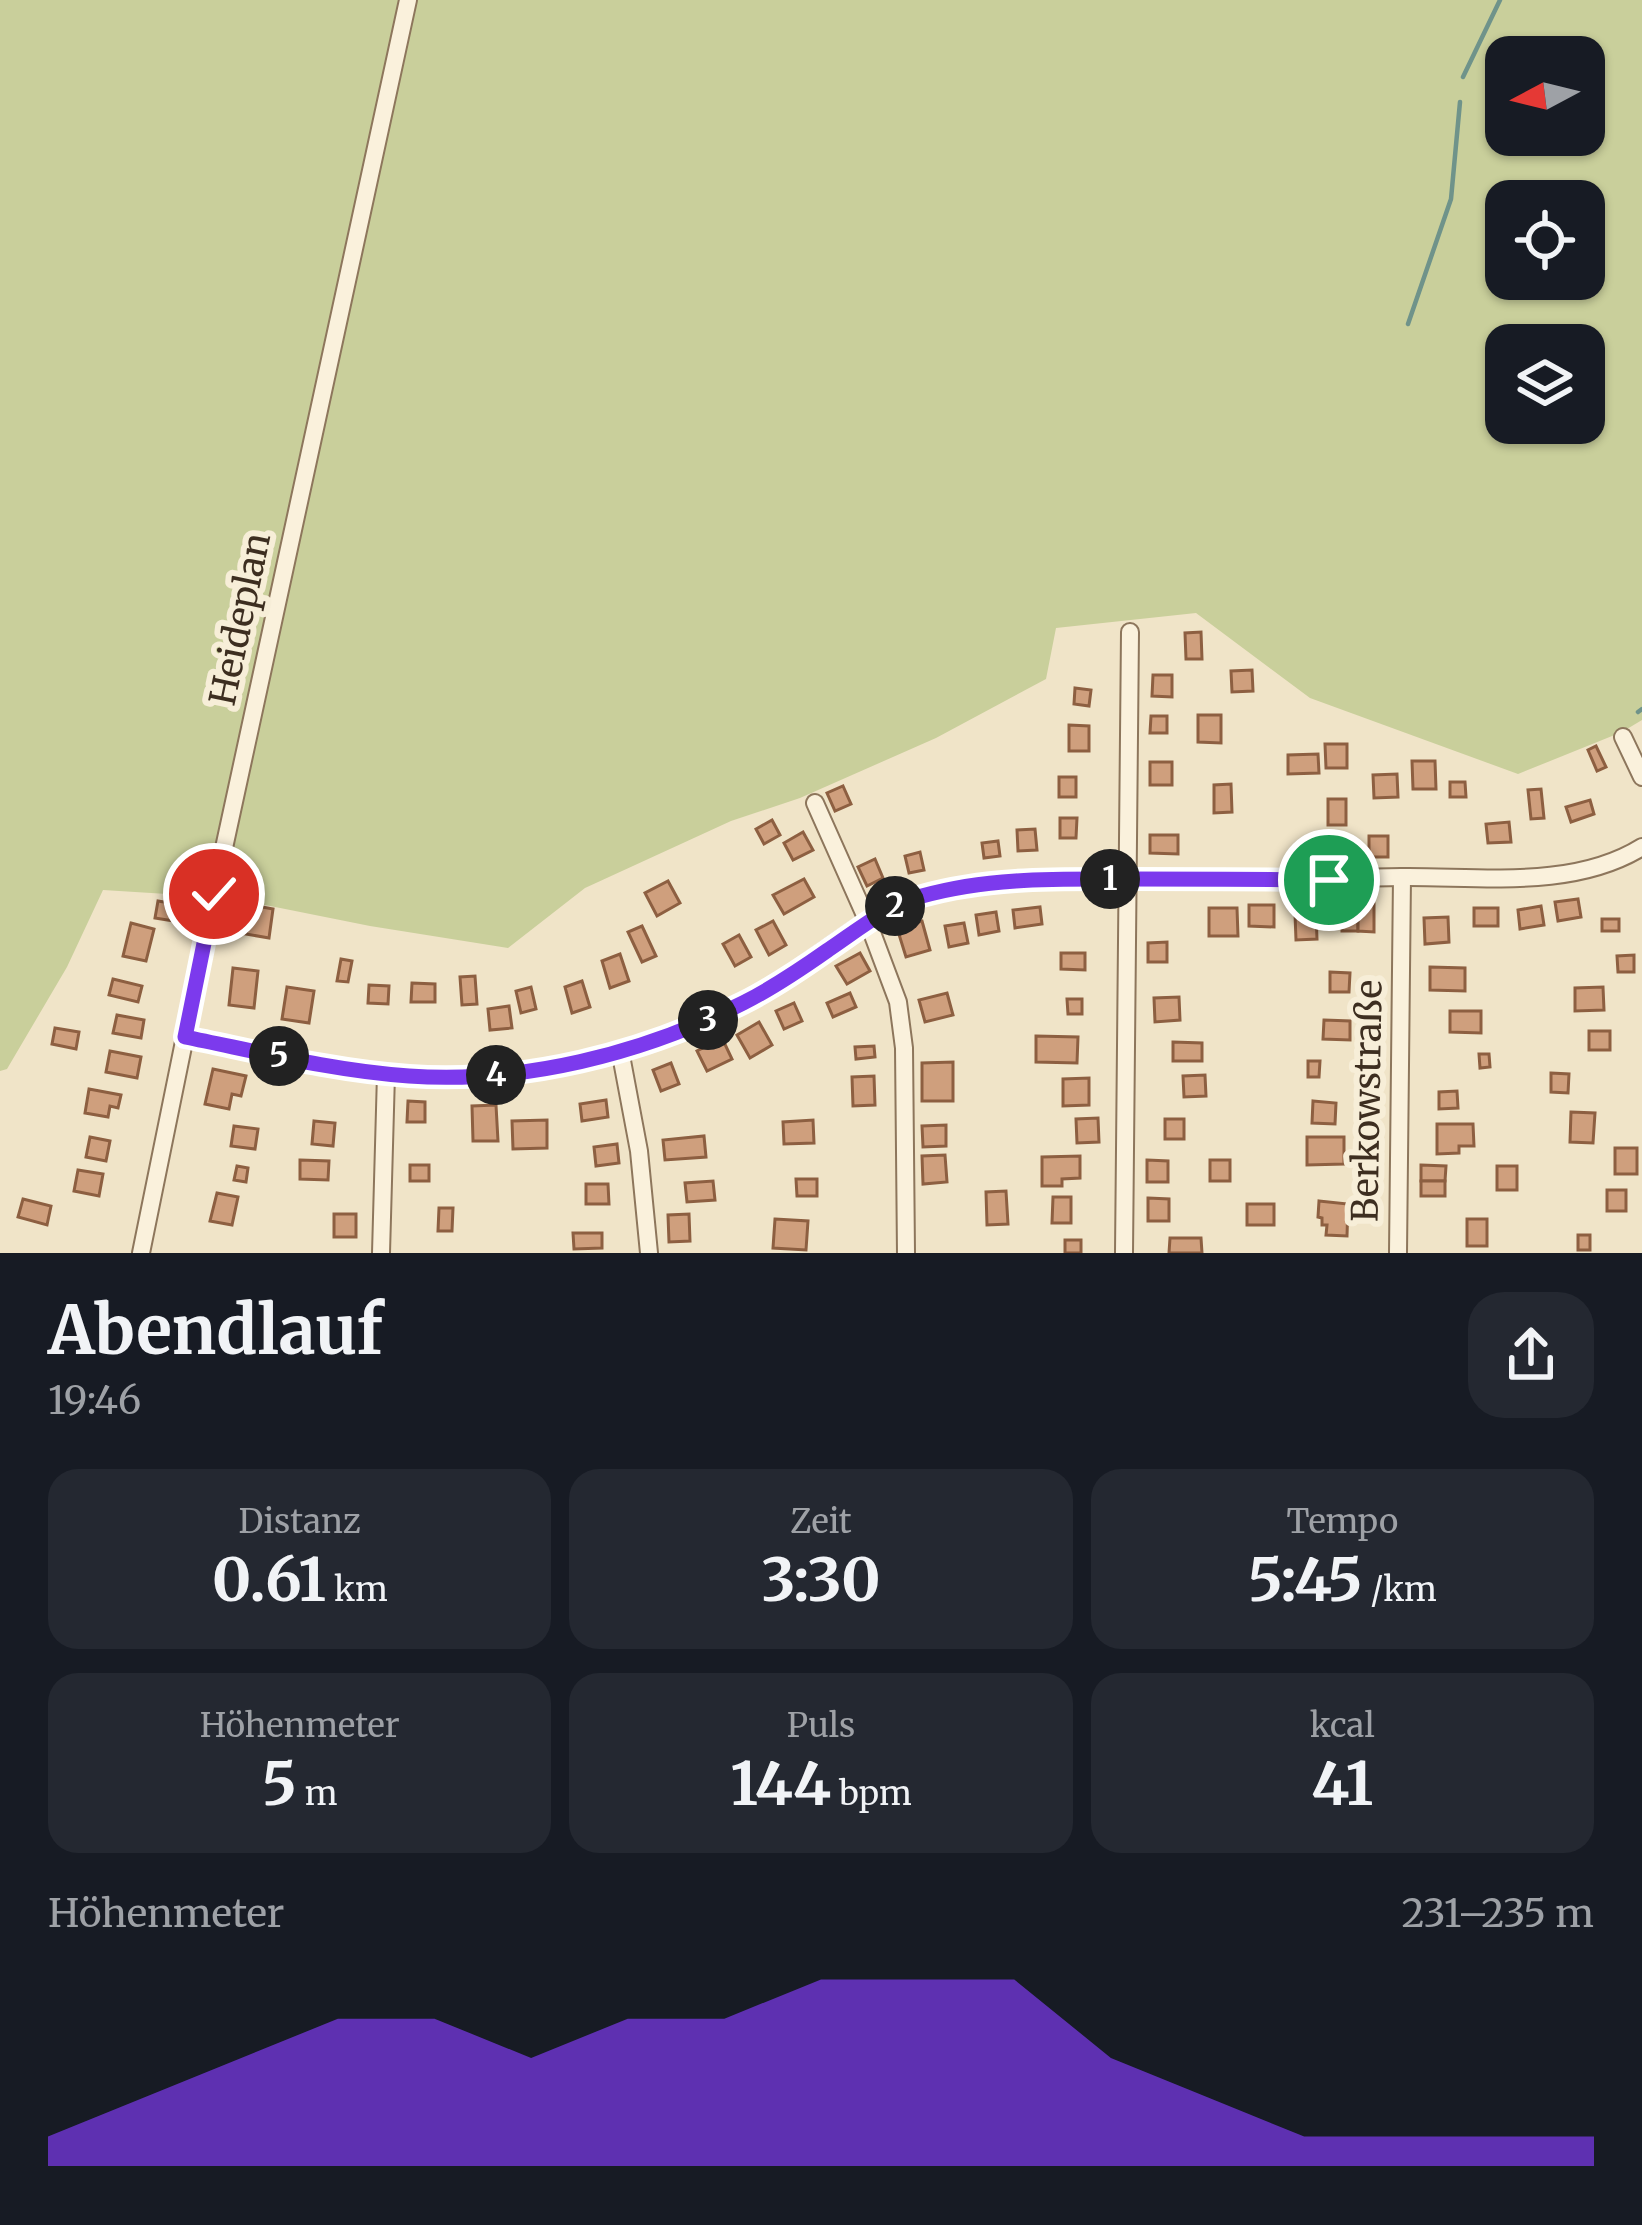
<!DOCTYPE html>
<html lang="de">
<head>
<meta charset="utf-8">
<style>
  body { margin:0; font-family:Merriweather,serif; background:#242831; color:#f1f3f6; height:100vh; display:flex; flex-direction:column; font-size:45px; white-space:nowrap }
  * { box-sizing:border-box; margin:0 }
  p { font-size:39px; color:#9ea1a6 }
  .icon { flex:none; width:66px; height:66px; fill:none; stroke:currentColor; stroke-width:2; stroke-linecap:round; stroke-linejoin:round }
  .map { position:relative; height:1253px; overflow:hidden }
  .sheet { display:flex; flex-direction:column; background:#171b24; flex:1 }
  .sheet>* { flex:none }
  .needle { width:78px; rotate:263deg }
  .controls { position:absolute; left:1485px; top:36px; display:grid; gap:24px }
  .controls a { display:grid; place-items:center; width:120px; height:120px; border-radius:24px; background:#171b24; box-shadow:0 3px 9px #0004; font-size:60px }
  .pin { position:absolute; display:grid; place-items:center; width:102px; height:102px; color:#fff; margin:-51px; border:6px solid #fff; border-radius:50%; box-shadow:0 3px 12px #0007 }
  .km { position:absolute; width:60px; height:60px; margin:-30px; border-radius:50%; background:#222; color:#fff; font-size:33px; line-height:60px; text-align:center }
  .round { display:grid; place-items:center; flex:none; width:126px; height:126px; border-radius:36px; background:#242831 }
  .head { display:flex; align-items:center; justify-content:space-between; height:204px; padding:0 48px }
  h1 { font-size:66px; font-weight:700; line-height:90px }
  .stats { display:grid; grid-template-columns:repeat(3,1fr); gap:18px; height:204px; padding:12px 48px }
  .stats div { display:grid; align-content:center; border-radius:30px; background:#242831; text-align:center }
  .stats b { font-size:60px; font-weight:700 }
  .stats small { font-size:33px; font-weight:400 }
  .stats p { font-size:33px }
  .chart { height:336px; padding:24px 48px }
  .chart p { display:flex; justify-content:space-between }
  .chart svg { width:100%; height:216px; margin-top:12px; fill:#7c3aed; opacity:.7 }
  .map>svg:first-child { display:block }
  .green { fill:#c9cf9b; fill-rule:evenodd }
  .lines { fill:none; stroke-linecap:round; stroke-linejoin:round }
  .stream { stroke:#6f938a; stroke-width:4.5 }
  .building { fill:#cf9f7d; stroke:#8d5f41; stroke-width:3 }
  .street-casing { stroke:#8d765c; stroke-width:20 }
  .street { stroke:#faf1dc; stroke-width:16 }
  .route-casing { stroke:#fff; stroke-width:24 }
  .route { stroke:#7c3aed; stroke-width:15 }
  .labels { text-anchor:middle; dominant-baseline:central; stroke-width:12; stroke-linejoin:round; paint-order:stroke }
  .street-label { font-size:36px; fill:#3d2e20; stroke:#f7eed8 }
</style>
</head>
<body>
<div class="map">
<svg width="1642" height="1253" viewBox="0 0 1642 1253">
  <rect width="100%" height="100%" fill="#f0e4c8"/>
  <path class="green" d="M0 0H1642V720L1622 732 1518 774 1310 698 1196 613 1056 628 1046 679 936 738 800 798 731 821 585 888 508 948 370 926 231 898 103 890 67 967 7 1069 0 1071ZM1506 57H1584V135H1506ZM1506 201H1584V279H1506ZM1506 345H1584V423H1506Z"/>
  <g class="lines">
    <g class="stream">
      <path d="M1463 77 1500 0"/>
      <path d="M1408 324 1451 199 1460 102"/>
      <path d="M1638 712 1642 709"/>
    </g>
  </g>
  <g class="building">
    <path d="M1201 632 1202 659H1186L1185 633Z"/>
    <path d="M1252 670 1253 691 1232 692 1231 671Z"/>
    <path d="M1153 675H1172V697L1152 696Z"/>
    <path d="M1075 688 1091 690 1089 706 1074 704Z"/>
    <path d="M1198 715H1221V743L1198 742Z"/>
    <path d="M1151 716H1167V733H1150Z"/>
    <path d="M1069 725 1089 726V751H1069Z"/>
    <path d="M1325 744H1347V768H1326Z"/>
    <path d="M1596 746 1606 767 1597 771 1588 750Z"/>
    <path d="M1318 754 1319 773 1288 774V755Z"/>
    <path d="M1412 761H1435L1436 789H1413Z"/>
    <rect x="1150" y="762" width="22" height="23"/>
    <path d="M1397 774 1398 797 1374 798 1373 775Z"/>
    <rect x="1059" y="777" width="17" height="20"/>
    <path d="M1450 782H1465L1466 797H1450Z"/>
    <path d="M1231 784 1232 812 1214 813V785Z"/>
    <path d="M843 786 851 804 835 811 827 793Z"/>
    <path d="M1541 789 1544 818 1531 819 1528 790Z"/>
    <rect x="1328" y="799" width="18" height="26"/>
    <path d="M1590 800 1594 814 1571 822 1566 807Z"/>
    <path d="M1060 818H1077L1076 838H1060Z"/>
    <path d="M772 820 780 835 764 844 756 829Z"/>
    <path d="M1509 822 1511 842 1488 843 1486 824Z"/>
    <path d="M1035 829 1037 850 1018 851 1017 830Z"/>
    <path d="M803 832 813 850 793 860 784 843Z"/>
    <path d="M1150 835H1178V854L1150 853Z"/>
    <rect x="1369" y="836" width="19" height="21"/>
    <path d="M998 841 1000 856 984 858 982 843Z"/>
    <path d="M920 852 924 870 909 873 905 856Z"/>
    <path d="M875 859 883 878 867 886 858 867Z"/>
    <path d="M804 879 814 897 784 914 773 895Z"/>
    <path d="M668 881 680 903 657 916 645 893Z"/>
    <path d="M1578 899 1581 917 1558 921 1555 902Z"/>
    <path d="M158 901 182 905 180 922 155 918Z"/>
    <path d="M1342 903 1358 904V931H1342Z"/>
    <path d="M1358 904H1374V932L1358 931Z"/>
    <path d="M251 905 273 909 269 938 246 934Z"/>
    <path d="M1249 905H1274V927L1249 926Z"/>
    <path d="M1541 906 1544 925 1520 929 1518 910Z"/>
    <path d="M1040 907 1042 924 1015 928 1013 910Z"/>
    <path d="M1209 908H1237L1238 936H1209Z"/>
    <rect x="1474" y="908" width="24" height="18"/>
    <path d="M996 912 999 931 979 935 976 915Z"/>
    <path d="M1316 913 1317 939 1296 940 1295 914Z"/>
    <path d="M1448 917 1449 942 1425 944 1424 918Z"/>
    <rect x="1602" y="919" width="17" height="12"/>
    <path d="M773 921 786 945 769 955 756 930Z"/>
    <path d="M922 921 930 950 906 957 897 928Z"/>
    <path d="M131 923 154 929 146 961 123 956Z"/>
    <path d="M964 923 968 943 949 947 945 926Z"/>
    <path d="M642 926 656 956 642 962 628 932Z"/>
    <path d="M739 935 751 957 735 966 723 944Z"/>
    <path d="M1167 942V962H1148V943Z"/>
    <path d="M860 953 870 971 847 984 836 966Z"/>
    <path d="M1061 953H1085V970L1061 969Z"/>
    <path d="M620 954 629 981 610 988 602 961Z"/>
    <path d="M1634 955V972H1618L1617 956Z"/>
    <path d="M341 959 352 961 348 982 337 981Z"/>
    <path d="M1430 967 1465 968V991L1430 990Z"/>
    <path d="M233 968 258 971 254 1008 229 1005Z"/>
    <path d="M1330 972 1350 973 1349 992H1330Z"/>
    <path d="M475 976 477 1004 462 1005 460 977Z"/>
    <path d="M113 979 142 986 138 1002 109 995Z"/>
    <path d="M582 981 590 1007 572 1013 565 987Z"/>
    <path d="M412 983 435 984V1002H411Z"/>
    <path d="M369 985 389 986 388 1004 368 1003Z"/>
    <path d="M287 987 314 991 309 1023 282 1019Z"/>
    <path d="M531 987 536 1009 521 1013 516 991Z"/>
    <path d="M1603 987 1604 1010 1575 1011V988Z"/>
    <path d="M850 993 856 1007 833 1017 827 1003Z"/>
    <path d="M947 993 953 1015 925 1022 919 1000Z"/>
    <path d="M1179 997 1180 1020 1155 1022 1154 998Z"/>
    <path d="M1067 999H1082V1014H1068Z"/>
    <path d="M794 1003 802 1021 784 1029 776 1011Z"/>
    <path d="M509 1006 512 1028 490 1030 488 1009Z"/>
    <path d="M1450 1011H1481V1033L1450 1032Z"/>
    <path d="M117 1015 144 1020 141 1038 113 1033Z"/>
    <path d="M1324 1020 1350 1021V1040L1323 1039Z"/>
    <path d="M759 1022 772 1045 750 1058 737 1035Z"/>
    <path d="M55 1028 79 1032 76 1049 52 1044Z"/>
    <rect x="1589" y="1031" width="21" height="19"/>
    <path d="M1036 1036 1078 1037 1077 1063 1036 1062Z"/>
    <path d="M722 1038 732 1059 707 1071 697 1051Z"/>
    <path d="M1173 1042 1202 1043V1061H1173Z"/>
    <path d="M874 1046 875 1057 856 1059 855 1047Z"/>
    <path d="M110 1051 141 1057 137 1078 106 1072Z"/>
    <path d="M1479 1054H1489L1490 1067 1480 1068Z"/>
    <path d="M1308 1061H1320L1319 1077H1308Z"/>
    <path d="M953 1062V1101H922V1063Z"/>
    <path d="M671 1063 679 1084 661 1091 653 1070Z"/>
    <path d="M213 1069 246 1076 241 1096 232 1094 229 1109 205 1104Z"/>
    <path d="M1551 1073 1569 1074 1568 1093 1551 1092Z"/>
    <path d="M1205 1075 1206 1096 1184 1097 1183 1076Z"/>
    <path d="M874 1076 875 1105 853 1106 852 1077Z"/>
    <path d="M1089 1078V1105L1063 1106V1079Z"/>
    <path d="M89 1089 121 1095 118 1108 110 1106 108 1117 85 1113Z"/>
    <path d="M1457 1091 1458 1108 1439 1109V1092Z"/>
    <path d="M606 1100 608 1117 582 1121 580 1104Z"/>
    <path d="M408 1101 425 1102V1122H407Z"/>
    <path d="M1313 1101 1336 1103 1335 1124 1312 1123Z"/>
    <path d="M496 1105 498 1141H473L472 1106Z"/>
    <path d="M1571 1112 1595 1113 1593 1143 1570 1142Z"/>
    <path d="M1098 1118 1099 1142 1077 1143 1076 1119Z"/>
    <rect x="1165" y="1119" width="19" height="20"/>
    <path d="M547 1120V1148L513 1149 512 1121Z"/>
    <path d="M813 1120 814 1143 784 1144 783 1122Z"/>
    <path d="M314 1121 335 1123 333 1146 312 1144Z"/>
    <path d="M1437 1124H1473L1474 1146H1459V1153L1437 1154Z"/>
    <path d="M946 1125V1146L923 1147 922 1126Z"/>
    <path d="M234 1126 258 1129 255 1149 231 1146Z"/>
    <path d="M704 1136 706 1157 665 1160 663 1140Z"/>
    <path d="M90 1137 110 1141 106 1161 86 1157Z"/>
    <path d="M1307 1137H1344V1164L1307 1165Z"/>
    <path d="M617 1144 619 1163 596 1166 594 1147Z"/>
    <rect x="1615" y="1148" width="22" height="26"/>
    <path d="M945 1155 947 1182 923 1184 922 1156Z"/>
    <path d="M1080 1156V1178L1062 1179V1186H1042V1157Z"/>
    <path d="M300 1160 329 1161 328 1180 300 1179Z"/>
    <path d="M1147 1160 1168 1161V1182H1147Z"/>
    <rect x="1210" y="1160" width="20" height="21"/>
    <rect x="410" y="1165" width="19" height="16"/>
    <path d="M1421 1165 1446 1166 1445 1181H1421Z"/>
    <path d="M237 1166 248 1168 246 1182 234 1180Z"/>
    <rect x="1497" y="1166" width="20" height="24"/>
    <path d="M78 1170 103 1174 99 1196 74 1191Z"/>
    <path d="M796 1179H817V1196H797Z"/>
    <path d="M713 1181 715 1200 687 1202 685 1183Z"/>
    <rect x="1421" y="1181" width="24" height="15"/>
    <path d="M586 1184H608L609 1204H586Z"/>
    <rect x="1607" y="1190" width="19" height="21"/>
    <path d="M1006 1191 1008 1224 987 1225 986 1192Z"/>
    <path d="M217 1193 238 1197 232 1225 210 1221Z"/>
    <path d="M1053 1197H1071V1223H1052Z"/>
    <path d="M1148 1198 1169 1199V1221H1148Z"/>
    <path d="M23 1199 51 1206 47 1225 18 1217Z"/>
    <path d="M1319 1201 1348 1204 1347 1236 1326 1235 1327 1225H1322V1218L1318 1217Z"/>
    <rect x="1247" y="1204" width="27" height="21"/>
    <path d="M439 1208H453L452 1231H438Z"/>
    <rect x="334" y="1214" width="22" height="23"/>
    <path d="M689 1214 690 1241 669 1242 668 1215Z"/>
    <path d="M775 1219 808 1221 806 1250 773 1248Z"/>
    <rect x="1467" y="1219" width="20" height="27"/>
    <path d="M573 1233H602V1248L574 1249Z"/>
    <rect x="1578" y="1235" width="12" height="15"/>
    <path d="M1170 1238H1201L1202 1253H1169Z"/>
    <rect x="1065" y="1240" width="16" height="13"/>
  </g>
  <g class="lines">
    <g class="street-casing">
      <g id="street">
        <path d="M1623 737 1642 777"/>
        <path d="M815 803 868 922 898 1002 904 1048 906 1253"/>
        <path d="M185 1037C259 1052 334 1071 409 1076 522 1084 642 1053 743 1003 799 975 849 926 904 902 937 888 976 883 1011 881 1065 877 1120 879 1175 879 1250 879 1326 879 1402 877 1479 876 1573 890 1642 847"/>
        <path d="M620 1050 639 1151 649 1253"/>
        <path d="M141 1253 214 894 408 0"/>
        <path d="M381 1253 386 1074"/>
        <path d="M1124 1253 1130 632"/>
        <path d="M1398 1253 1402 877"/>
      </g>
    </g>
    <use href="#street" class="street"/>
  </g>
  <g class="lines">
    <g class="route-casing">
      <path id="route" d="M214 894 185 1037C259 1052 334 1071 409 1076 522 1084 642 1054 743 1003 773 988 801 969 828 950 858 930 886 906 922 896 989 877 1060 879 1129 879 1196 879 1263 879 1329 880"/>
    </g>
    <use href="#route" class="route"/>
  </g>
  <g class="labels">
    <g class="street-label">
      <text transform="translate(240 619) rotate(-78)">Heideplan</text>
      <text transform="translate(1367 1101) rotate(-89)">Berkowstraße</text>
    </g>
  </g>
</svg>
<div class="controls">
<a><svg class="needle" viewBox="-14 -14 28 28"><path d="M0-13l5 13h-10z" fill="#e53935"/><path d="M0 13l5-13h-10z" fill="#9ea1a6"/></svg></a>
<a><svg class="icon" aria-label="locate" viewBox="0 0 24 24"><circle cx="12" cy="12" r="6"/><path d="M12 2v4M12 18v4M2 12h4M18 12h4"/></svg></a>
<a><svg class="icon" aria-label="layers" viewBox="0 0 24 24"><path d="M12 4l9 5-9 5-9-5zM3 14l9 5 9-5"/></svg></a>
</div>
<div class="pin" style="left:1329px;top:880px;background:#1e9e55"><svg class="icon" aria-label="arrive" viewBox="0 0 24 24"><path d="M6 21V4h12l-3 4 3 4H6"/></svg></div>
<div class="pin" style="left:214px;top:894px;background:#d93025"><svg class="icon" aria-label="check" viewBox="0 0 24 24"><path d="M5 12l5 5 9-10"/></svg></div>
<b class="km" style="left:1110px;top:879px">1</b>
<b class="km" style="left:895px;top:906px">2</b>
<b class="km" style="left:708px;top:1020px">3</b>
<b class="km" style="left:496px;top:1075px">4</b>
<b class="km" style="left:279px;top:1056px">5</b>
</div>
<section class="sheet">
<div class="head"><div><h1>Abendlauf</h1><p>19:46</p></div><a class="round"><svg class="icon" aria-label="share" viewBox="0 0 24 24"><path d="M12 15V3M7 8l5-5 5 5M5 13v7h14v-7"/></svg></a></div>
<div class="stats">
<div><p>Distanz</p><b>0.61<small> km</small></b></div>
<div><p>Zeit</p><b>3:30</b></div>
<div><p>Tempo</p><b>5:45<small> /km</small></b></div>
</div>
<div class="stats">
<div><p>Höhenmeter</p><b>5<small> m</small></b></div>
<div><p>Puls</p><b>144<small> bpm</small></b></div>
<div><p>kcal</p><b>41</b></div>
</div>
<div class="chart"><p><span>Höhenmeter</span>231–235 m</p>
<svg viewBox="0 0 160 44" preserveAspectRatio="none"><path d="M0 44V38L10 30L20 22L30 14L40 14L50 22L60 14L70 14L80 6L90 6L100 6L110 22L120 30L130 38L140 38L150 38L160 38V44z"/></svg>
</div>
</section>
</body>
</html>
